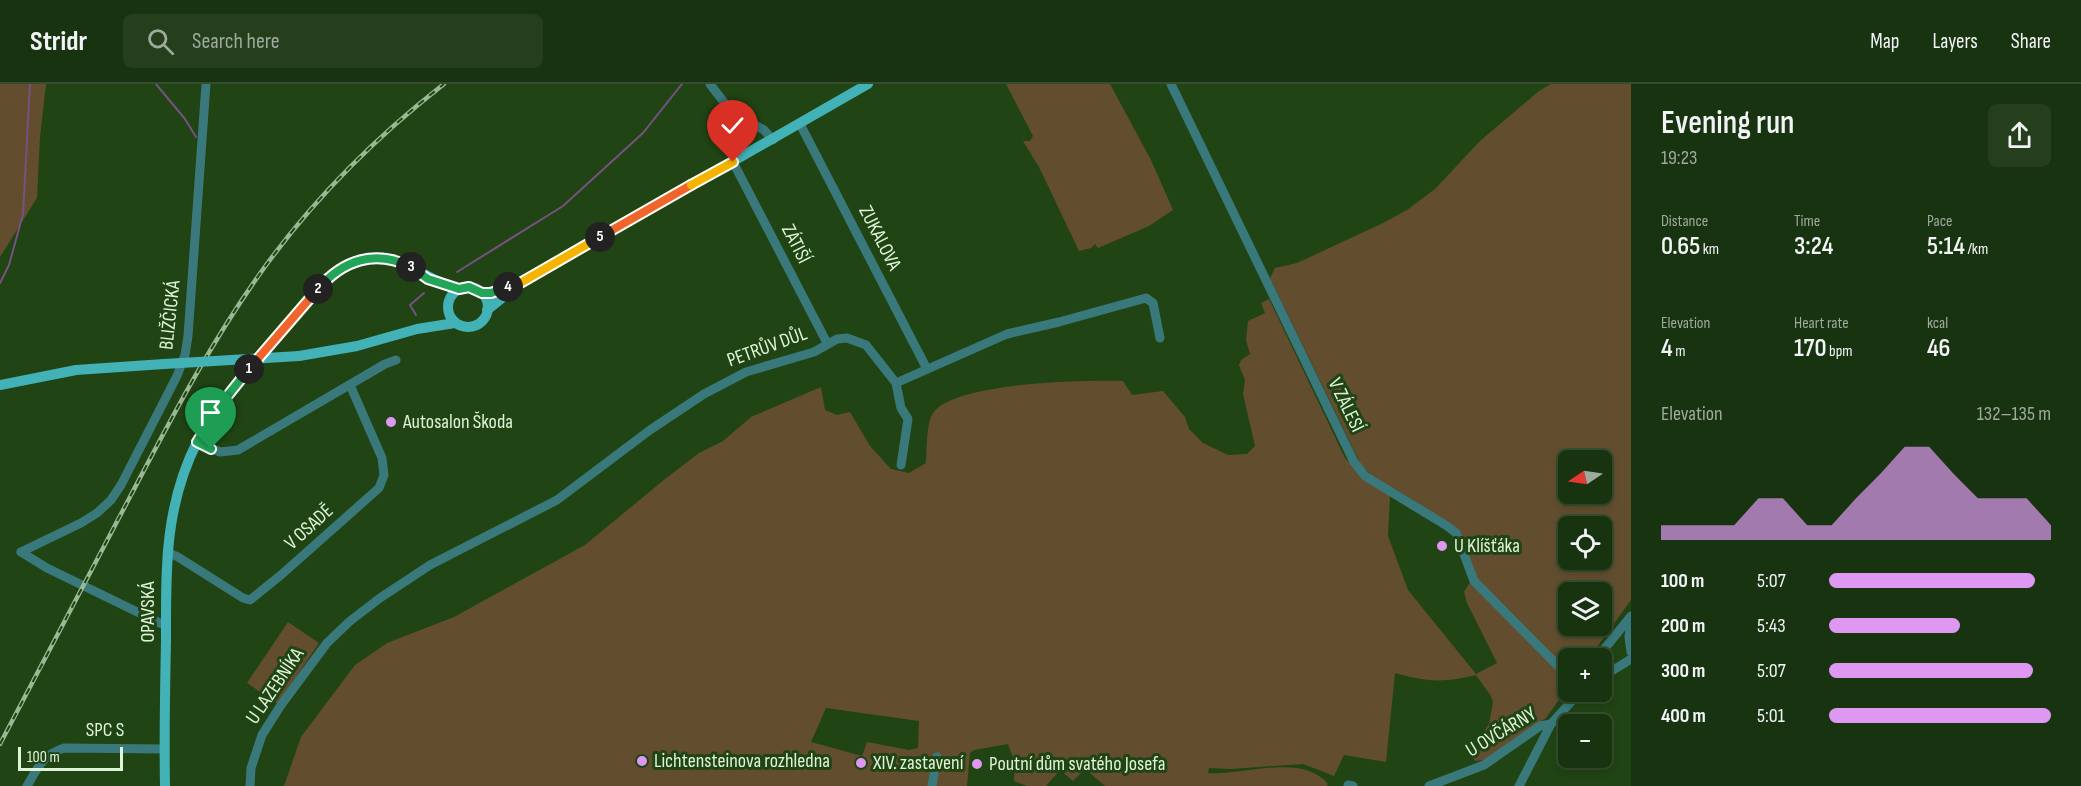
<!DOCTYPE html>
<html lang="en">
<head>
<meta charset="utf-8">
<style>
  body { margin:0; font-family:"Sofia Sans Condensed",sans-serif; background:#253f1d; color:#f1f3f6; height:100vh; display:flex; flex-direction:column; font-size:22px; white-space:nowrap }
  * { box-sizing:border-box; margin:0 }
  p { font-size:20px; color:#9faa9e }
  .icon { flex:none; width:33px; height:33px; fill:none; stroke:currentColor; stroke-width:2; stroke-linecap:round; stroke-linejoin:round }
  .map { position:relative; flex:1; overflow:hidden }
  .drawer { display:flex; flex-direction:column; background:#18330f; width:450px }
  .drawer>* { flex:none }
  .needle { width:39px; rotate:257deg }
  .buttons { position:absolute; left:1558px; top:366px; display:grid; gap:12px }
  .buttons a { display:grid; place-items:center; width:54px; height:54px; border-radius:9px; background:#18330f; box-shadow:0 3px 9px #0003,0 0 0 2px #364e2f; font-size:30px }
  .scale { position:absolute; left:18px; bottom:15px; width:105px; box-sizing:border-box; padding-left:6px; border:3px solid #def4d8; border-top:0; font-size:16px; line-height:21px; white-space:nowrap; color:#def4d8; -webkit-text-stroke:4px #204414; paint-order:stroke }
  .pin { position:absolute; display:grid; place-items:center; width:51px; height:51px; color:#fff; margin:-62px -26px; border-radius:50% 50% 50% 0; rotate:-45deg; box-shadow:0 0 6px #0007 }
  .pin .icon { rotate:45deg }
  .km { position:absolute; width:30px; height:30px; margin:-15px; border-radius:50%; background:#222; color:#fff; font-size:16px; line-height:30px; text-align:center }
  .round { display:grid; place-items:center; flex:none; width:63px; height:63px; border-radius:9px; background:#253f1d }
  .headline { display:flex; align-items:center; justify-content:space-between; height:102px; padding:0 30px }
  h1 { font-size:33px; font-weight:600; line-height:45px }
  .figures { display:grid; grid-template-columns:repeat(3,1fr); gap:9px; height:102px; padding:6px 30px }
  .figures div { display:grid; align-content:center }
  .figures b { font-size:26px; font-weight:600 }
  .figures small { font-size:16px; font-weight:400 }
  .figures p { font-size:16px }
  .chart { height:168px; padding:12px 30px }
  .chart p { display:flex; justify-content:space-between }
  .chart svg { width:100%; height:108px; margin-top:6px; fill:#de98f2; opacity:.7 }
  ul { padding:0 30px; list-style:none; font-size:20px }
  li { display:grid; grid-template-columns:96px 72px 1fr; align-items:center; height:45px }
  li i { height:15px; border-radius:8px; background:#de98f2 }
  header { display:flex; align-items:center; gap:36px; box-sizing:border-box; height:84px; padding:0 30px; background:#18330f; border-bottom:2px solid #364e2f }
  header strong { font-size:28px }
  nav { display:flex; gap:33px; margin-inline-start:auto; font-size:21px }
  .search { width:420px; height:54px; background:#253f1d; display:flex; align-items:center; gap:15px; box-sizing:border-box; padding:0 21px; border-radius:9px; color:#9faa9e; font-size:22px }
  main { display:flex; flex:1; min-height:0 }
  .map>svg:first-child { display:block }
  .green { fill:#624e2f; fill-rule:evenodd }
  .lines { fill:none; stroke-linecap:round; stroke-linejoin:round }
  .stream { stroke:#765181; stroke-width:2 }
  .minor { stroke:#39797c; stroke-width:9 }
  .major { stroke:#42b2b6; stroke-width:10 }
  .rail-casing { stroke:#9cb794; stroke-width:4.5 }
  .rail { stroke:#204414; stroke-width:2; stroke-dasharray:7; stroke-linecap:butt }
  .major-bridge { stroke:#42b2b6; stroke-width:10 }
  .split-1-casing { stroke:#fff; stroke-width:12 }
  .split-2-casing { stroke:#fff; stroke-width:12 }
  .split-3-casing { stroke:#fff; stroke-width:12 }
  .split-4-casing { stroke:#fff; stroke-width:12 }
  .split-5-casing { stroke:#fff; stroke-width:12 }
  .split-6-casing { stroke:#fff; stroke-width:12 }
  .split-7-casing { stroke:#fff; stroke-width:12 }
  .split-1 { stroke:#22a559; stroke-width:8 }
  .split-2 { stroke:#f0652b; stroke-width:8 }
  .split-3 { stroke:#22a559; stroke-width:8 }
  .split-4 { stroke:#22a559; stroke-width:8 }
  .split-5 { stroke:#f5b400; stroke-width:8 }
  .split-6 { stroke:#f0652b; stroke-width:8 }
  .split-7 { stroke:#f5b400; stroke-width:8 }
  .poi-dot { fill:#de98f2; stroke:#204414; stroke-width:2 }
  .labels { text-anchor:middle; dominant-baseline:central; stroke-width:6; stroke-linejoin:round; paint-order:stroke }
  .street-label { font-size:20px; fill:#def4d8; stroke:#204414 }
  .poi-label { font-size:20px; fill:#def4d8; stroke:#204414; text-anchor:start }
</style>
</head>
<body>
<header>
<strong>Stridr</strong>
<div class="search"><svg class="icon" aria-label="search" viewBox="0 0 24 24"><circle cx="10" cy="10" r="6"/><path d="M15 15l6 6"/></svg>Search here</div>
<nav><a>Map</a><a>Layers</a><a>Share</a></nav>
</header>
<main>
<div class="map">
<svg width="1631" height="702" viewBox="0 0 1631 702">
  <rect width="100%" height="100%" fill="#204414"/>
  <g class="green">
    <path d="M0 0H46L40 53 37 114 0 173Z"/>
    <path d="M1006 0H1110L1151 76 1173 126 1149 142 1098 164 1095 160 1091 164 1079 167 1039 83 1023 57H1030L1033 52Z"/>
    <path d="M1551 0H1631V516L1589 574H1569V602L1546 634 1485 676 1475 677 1469 668 1470 660 1483 649 1489 640 1493 618 1491 612 1476 591C1442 599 1428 598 1395 589L1386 678 1344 671 1334 692 1303 680 1230 685 1209 684 1208 689C1244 692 1302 668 1328 700L1327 702H1105L1085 685 1073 697 1060 686 1046 702H1027L1014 697 1015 679 1008 660 974 666 970 669 967 702H284L301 653 355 581 387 559 454 533 585 461 665 395 699 369 723 357 751 333 821 303 825 326 837 331 850 328 870 362 891 385 909 389 926 379C927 367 926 339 933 329 954 298 1085 296 1123 297L1132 311 1163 307 1185 333 1189 345 1203 359 1228 371 1247 370 1255 362 1243 310 1245 296 1239 281 1241 276 1250 270 1246 256 1248 237 1265 229 1261 219 1269 215 1345 374 1366 396 1390 411 1388 452 1408 506 1476 590 1497 579 1467 519 1464 508 1474 492 1456 445 1418 419 1371 391 1361 381 1270 194 1275 184 1297 179 1383 139 1407 126 1435 105 1480 57 1539 7ZM1569 376H1602V410H1569ZM1569 442H1602V476H1569ZM1569 508H1602V542H1569ZM826 624 919 637 918 664 909 666 867 658 862 672 811 658Z"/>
    <path d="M288 538 319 559 278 620 247 599Z"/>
  </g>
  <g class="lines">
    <g class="stream">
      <path d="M156 0 185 35 196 53"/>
      <path d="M457 188 563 122 643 49 682 0"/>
      <path d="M0 199 9 181 23 130 30 0"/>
      <path d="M416 231 410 221 424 209"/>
    </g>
    <g class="minor">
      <path d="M710 0 742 42 741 65 743 72"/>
      <path d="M1171 0 1354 378 1365 392 1447 442 1456 449 1474 497 1569 593"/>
      <path d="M800 40 927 285"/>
      <path d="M742 42 753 40 764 46 773 56"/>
      <path d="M733 78 827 259"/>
      <path d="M896 299 901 324 908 335 901 381"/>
      <path d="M197 358 220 368 238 366 385 280 396 276"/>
      <path d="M21 468 81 439 97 429 111 416 121 401 177 292 185 271 188 252 206 0"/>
      <path d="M21 468 47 484 166 542"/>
      <path d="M167 468 178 473 243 514 250 516 281 491 379 404 384 391 382 374 350 301"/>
      <path d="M1631 535 1629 553 1631 568"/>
      <path d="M1597 574 1631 532"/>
      <path d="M1602 593 1631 575"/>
      <path d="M1348 701 1353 702"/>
      <path d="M27 702C38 683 43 671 64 664L165 665"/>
      <path d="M250 702 251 684 262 651 281 621 327 559 350 537 380 514 430 481 557 416 650 346 704 310 746 288 814 268 837 255 847 254 866 261 896 299 1007 250 1059 238 1146 214 1153 219 1160 254"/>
      <path d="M932 702 937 673"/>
      <path d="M1429 702 1484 681 1540 642 1551 640"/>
      <path d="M1519 702 1551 640 1580 608"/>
    </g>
    <g class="major">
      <circle cx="468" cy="223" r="20"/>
      <path d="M482 209 497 207 511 202"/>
      <path d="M487 226 522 198 868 0"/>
      <path d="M299 272 357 262 417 245 455 239"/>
      <path d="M0 301 76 286 164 280"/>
      <path d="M165 702C164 654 165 605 166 557 166 486 164 424 197 358 219 315 254 280 285 243 308 217 332 177 371 174 404 171 428 198 459 205"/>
    </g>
    <g class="rail-casing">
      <path id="rail" d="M0 660C44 577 87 494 131 411 172 333 212 256 264 184 314 115 376 53 444 0"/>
    </g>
    <use href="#rail" class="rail"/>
    <path class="major-bridge" d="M164 280 299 272"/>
  </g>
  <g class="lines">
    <g class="split-1-casing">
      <path id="split-1" d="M211 365 197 358 217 325 249 285"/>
    </g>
    <g class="split-2-casing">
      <path id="split-2" d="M249 285 318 205"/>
    </g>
    <g class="split-3-casing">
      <path id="split-3" d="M318 205C343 176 375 165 411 183"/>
    </g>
    <g class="split-4-casing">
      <path id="split-4" d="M411 183 428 195 459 205 469 203 482 209H491L508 203"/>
    </g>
    <g class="split-5-casing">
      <path id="split-5" d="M508 203 522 198 600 153"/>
    </g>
    <g class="split-6-casing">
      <path id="split-6" d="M600 153 691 101"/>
    </g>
    <g class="split-7-casing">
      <path id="split-7" d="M691 101 733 78"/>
    </g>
    <use href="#split-1" class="split-1"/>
    <use href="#split-2" class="split-2"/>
    <use href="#split-3" class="split-3"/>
    <use href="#split-4" class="split-4"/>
    <use href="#split-5" class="split-5"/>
    <use href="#split-6" class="split-6"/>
    <use href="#split-7" class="split-7"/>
  </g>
  <g class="poi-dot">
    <circle cx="391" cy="338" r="6"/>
    <circle cx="1442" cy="462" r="6"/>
    <circle cx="642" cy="677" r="6"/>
    <circle cx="861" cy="679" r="6"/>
    <circle cx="977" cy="680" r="6"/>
  </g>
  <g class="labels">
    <g class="street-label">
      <text transform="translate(880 154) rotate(63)">ZUKALOVA</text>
      <text transform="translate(796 160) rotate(63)">ZÁTIŠÍ</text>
      <text transform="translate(170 231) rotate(-84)">BLIŽČICKÁ</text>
      <text transform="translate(767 263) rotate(-20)">PETRŮV DŮL</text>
      <text transform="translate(1346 321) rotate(64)">V ZÁLESÍ</text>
      <text transform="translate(309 443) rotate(-42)">V OSADĚ</text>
      <text transform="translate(148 528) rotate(-90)">OPAVSKÁ</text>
      <text transform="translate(275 602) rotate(-56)">U LAZEBNÍKA</text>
      <text x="105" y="646">SPC S</text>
      <text transform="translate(1501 648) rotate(-31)">U OVČÁRNY</text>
    </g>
    <g class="poi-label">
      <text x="403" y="338">Autosalon Škoda</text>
      <text x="1454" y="462">U Klíšťáka</text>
      <text x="654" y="677">Lichtensteinova rozhledna</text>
      <text x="873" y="679">XIV. zastavení</text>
      <text x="989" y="680">Poutní dům svatého Josefa</text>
    </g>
  </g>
</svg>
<div class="buttons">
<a><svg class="needle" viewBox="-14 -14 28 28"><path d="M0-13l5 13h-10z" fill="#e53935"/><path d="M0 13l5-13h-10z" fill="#9faa9e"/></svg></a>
<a><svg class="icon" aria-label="locate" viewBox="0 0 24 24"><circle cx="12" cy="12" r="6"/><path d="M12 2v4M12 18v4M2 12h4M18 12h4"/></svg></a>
<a><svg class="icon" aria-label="layers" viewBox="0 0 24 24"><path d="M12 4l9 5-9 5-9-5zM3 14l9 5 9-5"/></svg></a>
<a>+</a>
<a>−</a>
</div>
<div class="scale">100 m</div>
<div class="pin" style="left:211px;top:365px;background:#1e9e55"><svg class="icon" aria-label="arrive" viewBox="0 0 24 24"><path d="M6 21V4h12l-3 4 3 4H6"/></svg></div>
<div class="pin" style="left:733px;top:78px;background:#d93025"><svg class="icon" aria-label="check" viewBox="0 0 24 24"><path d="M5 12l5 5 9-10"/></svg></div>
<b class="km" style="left:249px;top:285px">1</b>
<b class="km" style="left:318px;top:205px">2</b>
<b class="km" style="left:411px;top:183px">3</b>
<b class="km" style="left:508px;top:203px">4</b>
<b class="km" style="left:600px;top:153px">5</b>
</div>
<section class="drawer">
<div class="headline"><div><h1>Evening run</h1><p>19:23</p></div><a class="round"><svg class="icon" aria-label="share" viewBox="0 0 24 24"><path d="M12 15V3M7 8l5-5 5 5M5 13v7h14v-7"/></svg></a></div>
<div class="figures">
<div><p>Distance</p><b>0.65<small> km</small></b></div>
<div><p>Time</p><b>3:24</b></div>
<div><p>Pace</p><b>5:14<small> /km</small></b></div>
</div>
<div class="figures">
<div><p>Elevation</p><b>4<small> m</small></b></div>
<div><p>Heart rate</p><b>170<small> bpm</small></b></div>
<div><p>kcal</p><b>46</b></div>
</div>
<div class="chart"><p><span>Elevation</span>132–135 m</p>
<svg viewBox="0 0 160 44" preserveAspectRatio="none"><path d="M0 44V38L10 38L20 38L30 38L40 27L50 27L60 38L70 38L80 27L90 17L100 6L110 6L120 17L130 27L140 27L150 27L160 38V44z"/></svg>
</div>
<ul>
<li><b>100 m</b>5:07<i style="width:93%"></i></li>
<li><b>200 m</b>5:43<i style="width:59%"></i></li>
<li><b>300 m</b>5:07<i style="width:92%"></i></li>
<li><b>400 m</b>5:01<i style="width:100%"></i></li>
</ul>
</section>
</main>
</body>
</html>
